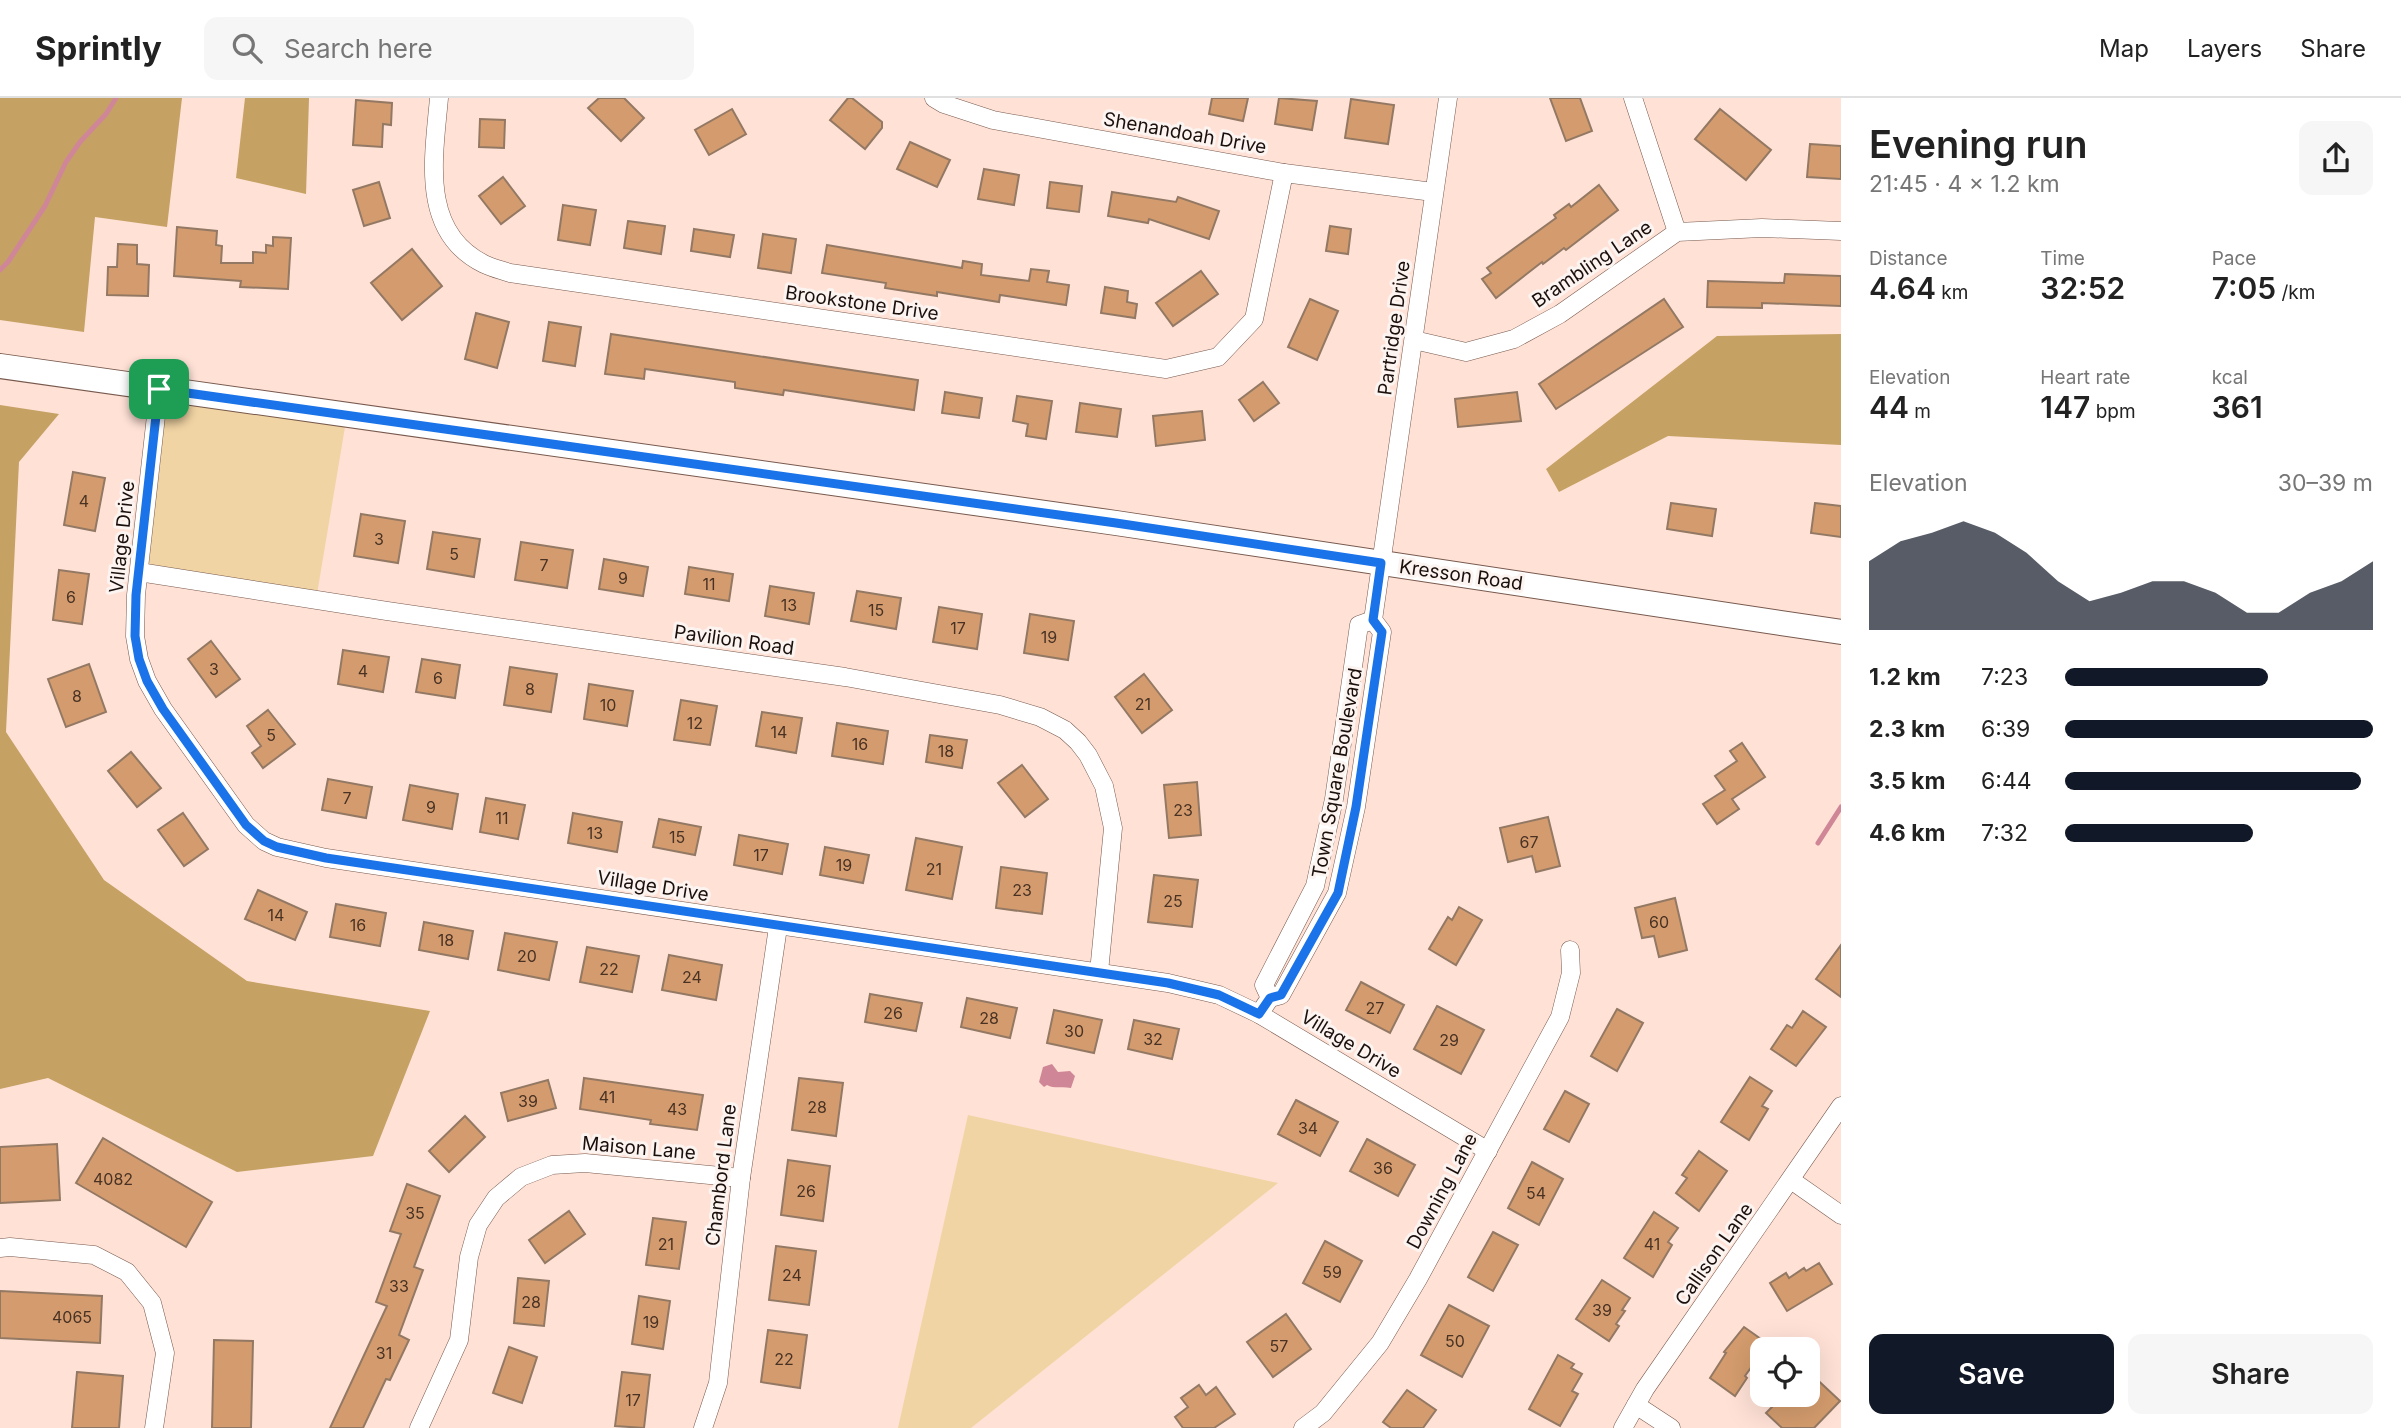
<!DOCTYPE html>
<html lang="en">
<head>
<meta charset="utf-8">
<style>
  body { margin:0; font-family:Inter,sans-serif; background:#f6f6f6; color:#222; height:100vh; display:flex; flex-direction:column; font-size:26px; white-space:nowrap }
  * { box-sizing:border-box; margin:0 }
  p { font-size:23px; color:#767676 }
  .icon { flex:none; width:38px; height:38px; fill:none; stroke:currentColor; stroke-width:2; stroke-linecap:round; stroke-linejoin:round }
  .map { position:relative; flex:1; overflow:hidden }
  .sheet { display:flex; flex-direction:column; background:#fff; width:560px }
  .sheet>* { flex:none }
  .buttons { position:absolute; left:1750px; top:1239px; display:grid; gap:14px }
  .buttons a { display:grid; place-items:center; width:70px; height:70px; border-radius:14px; background:#fff; box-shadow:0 7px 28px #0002; font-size:35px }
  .pin { position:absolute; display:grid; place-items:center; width:60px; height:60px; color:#fff; margin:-30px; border-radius:14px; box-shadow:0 4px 10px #0006 }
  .round { display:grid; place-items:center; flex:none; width:74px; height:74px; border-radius:14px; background:#f6f6f6 }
  .overview { display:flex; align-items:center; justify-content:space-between; height:119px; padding:0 28px }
  h1 { font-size:38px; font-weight:600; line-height:52px }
  .stats { display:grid; grid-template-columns:repeat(3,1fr); gap:10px; height:119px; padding:7px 28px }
  .stats div { display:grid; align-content:center }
  .stats b { font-size:30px; font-weight:600 }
  .stats small { font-size:19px; font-weight:400 }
  .stats p { font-size:19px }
  .chart { height:196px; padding:14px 28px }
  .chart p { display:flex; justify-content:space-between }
  .chart svg { width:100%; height:126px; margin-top:7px; fill:#111827; opacity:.7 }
  .action { display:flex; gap:14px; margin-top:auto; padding:14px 28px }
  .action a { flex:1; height:80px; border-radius:14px; background:#111827; color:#fff; font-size:28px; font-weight:600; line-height:80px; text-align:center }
  .action a+a { background:#f6f6f6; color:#222 }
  ul { padding:0 28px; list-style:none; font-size:23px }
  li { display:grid; grid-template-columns:112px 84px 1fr; align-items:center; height:52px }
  li i { height:18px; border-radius:9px; background:#111827 }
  header { display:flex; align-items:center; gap:42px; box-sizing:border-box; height:98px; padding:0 35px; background:#fff; border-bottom:2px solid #e0e0e0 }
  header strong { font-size:33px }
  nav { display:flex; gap:38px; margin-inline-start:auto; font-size:24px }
  .search { width:490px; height:63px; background:#f6f6f6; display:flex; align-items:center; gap:18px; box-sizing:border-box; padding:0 24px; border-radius:14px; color:#767676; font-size:26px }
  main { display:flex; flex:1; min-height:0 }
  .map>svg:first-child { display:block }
  .green { fill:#f1d4a4 }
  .forest { fill:#c6a164 }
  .water { fill:#cf8797 }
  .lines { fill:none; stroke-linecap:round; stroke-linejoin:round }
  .stream { stroke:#cf8797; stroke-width:5 }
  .building { fill:#d49c6e; stroke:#937964; stroke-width:2 }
  .minor-casing { stroke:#77594d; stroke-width:19 }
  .secondary-casing { stroke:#77594d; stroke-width:26 }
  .minor { stroke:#fff; stroke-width:18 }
  .secondary { stroke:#fff; stroke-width:24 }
  .route-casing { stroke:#fff; stroke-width:14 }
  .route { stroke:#1a73e8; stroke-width:9 }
  .labels { text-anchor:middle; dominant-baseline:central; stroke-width:6; stroke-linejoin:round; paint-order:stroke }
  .number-label { font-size:16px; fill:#493224 }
  .street-label { font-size:19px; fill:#1b0f0b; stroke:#fbf4f1 }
</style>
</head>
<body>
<header>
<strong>Sprintly</strong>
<div class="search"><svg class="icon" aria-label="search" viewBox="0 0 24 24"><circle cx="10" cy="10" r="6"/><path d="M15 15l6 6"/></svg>Search here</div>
<nav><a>Map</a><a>Layers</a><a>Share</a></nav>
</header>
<main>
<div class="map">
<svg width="1841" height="1330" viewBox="0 0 1841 1330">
  <rect width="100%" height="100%" fill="#ffe1d6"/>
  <g class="green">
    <path d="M159 291 347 317 316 502 139 474Z"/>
    <path d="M968 1017 1278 1085 971 1330H898Z"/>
  </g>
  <g class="forest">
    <path d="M0 0H182L167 129 95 119 84 234 0 222Z"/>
    <path d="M245 0H309L306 96 236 80Z"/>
    <path d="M1841 236V347L1668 338 1559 394 1546 371 1717 238Z"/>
    <path d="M0 307 59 316 19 364 6 634 104 782 247 883 430 913 373 1058 237 1074 48 980 0 991Z"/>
  </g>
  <path class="water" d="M1052 966 1058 974 1070 973 1075 978 1071 990C1063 988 1054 991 1047 987L1044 989 1039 984 1043 969Z"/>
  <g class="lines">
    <g class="stream">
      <path d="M0 172 8 164 45 108 66 64 80 44 106 16 116 0"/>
      <path d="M1818 745 1841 709"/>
    </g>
  </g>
  <g class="building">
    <path d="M599 0H624L644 20 621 43 588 10Z"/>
    <path d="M848 0H852L882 24V30L865 51 830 22Z"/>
    <path d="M1212 0H1248L1243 23 1209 16Z"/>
    <path d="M1279 0 1317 3 1312 32 1275 26Z"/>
    <path d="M1550 0H1580L1592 33 1566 43Z"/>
    <path d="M1351 1 1394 7 1388 46 1345 40Z"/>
    <path d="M356 2 392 5 391 27 383 26 382 49 353 47Z"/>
    <path d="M732 11 746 36 709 57 695 32Z"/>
    <path d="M1720 11 1771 52 1746 82 1695 41Z"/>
    <path d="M480 21 505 22 504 50 479 49Z"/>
    <path d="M910 44 950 62 937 89 897 71Z"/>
    <path d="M1810 46 1841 48V81L1807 79Z"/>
    <path d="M984 71 1019 77 1014 107 978 101Z"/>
    <path d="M503 79 525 108 501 126 479 98Z"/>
    <path d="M379 84 390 120 364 128 353 92Z"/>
    <path d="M1050 84 1082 88 1079 114 1047 110Z"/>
    <path d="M1599 87 1618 112 1566 152 1564 150 1543 166 1542 164 1496 200 1482 181 1491 175 1487 170 1556 120 1554 117 1569 106 1571 109Z"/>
    <path d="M1112 94 1176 104 1178 99 1219 113 1209 141 1149 121 1148 125 1108 118Z"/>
    <path d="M563 107 596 112 590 147 558 142Z"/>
    <path d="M628 123 665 128 661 156 624 150Z"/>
    <path d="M1330 128 1351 131 1348 156 1326 153Z"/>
    <path d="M177 129 217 133 216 147 222 148 221 165H253V154L266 155V147L273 148V139L291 140 288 191 240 189 241 183 174 178Z"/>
    <path d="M694 131 734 137 730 159 691 153Z"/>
    <path d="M763 136 796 141 791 175 758 170Z"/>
    <path d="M118 146 137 147V166L149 167 148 198 107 197 108 169H117Z"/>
    <path d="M827 147 962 170 963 163 982 166 981 177 1029 183 1031 171 1049 173 1047 184 1069 187 1066 207 1000 197 999 204 937 194V198L885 190 886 185 822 175Z"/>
    <path d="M412 151 442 188 402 222 371 185Z"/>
    <path d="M1201 173 1218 196 1173 228 1156 205Z"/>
    <path d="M1785 176 1841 178V208L1762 205V210L1707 209 1708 183 1784 185Z"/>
    <path d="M1105 189 1128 193 1127 204 1137 206 1135 220 1101 215Z"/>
    <path d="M1310 201 1338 213 1317 262 1288 249Z"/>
    <path d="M1664 201 1683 229 1556 311 1539 286Z"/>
    <path d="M476 215 509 224 497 270 465 261Z"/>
    <path d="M549 224 581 229 575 268 543 263Z"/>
    <path d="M611 236 918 282 914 312 784 292 783 297 735 290V284L645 271 644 281 605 276Z"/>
    <path d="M1263 284 1279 305 1254 323 1239 302Z"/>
    <path d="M945 294 982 300 979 320 942 315Z"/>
    <path d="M1517 294 1521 323 1458 329 1455 301Z"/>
    <path d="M1017 298 1052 303 1046 341 1026 338 1028 326 1013 323Z"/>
    <path d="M1080 305 1121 311 1117 339 1076 334Z"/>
    <path d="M1202 313 1205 342 1156 348 1153 318Z"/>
    <path d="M73 374 105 380 95 433 64 427Z"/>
    <path d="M1671 405 1716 411 1712 438 1667 431Z"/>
    <path d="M1815 405 1841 408V439L1811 435Z"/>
    <path d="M361 416 405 423 398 465 354 458Z"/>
    <path d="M433 434 480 441 474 479 427 471Z"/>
    <path d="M521 444 573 452 567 490 515 482Z"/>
    <path d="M604 461 648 469 643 498 599 491Z"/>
    <path d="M689 469 733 476 729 503 685 496Z"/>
    <path d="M59 472 89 476 82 526 53 522Z"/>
    <path d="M770 488 814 495 809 526 765 518Z"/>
    <path d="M857 493 901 500 896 531 851 523Z"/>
    <path d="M939 509 982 516 977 551 933 544Z"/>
    <path d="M1030 516 1074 523 1068 562 1024 555Z"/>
    <path d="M211 543 240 581 216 599 188 561Z"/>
    <path d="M343 552 389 559 383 594 338 586Z"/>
    <path d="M422 561 460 567 455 600 416 594Z"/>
    <path d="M89 566 106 614 66 629 48 581Z"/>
    <path d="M510 569 557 576 551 614 504 607Z"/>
    <path d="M1144 576 1172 612 1142 635 1115 599Z"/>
    <path d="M589 586 633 593 627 628 584 621Z"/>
    <path d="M681 602 717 608 710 647 674 642Z"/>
    <path d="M268 612 295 646 263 670 252 655 261 648 247 628Z"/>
    <path d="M762 614 802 620 796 655 756 648Z"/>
    <path d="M837 625 888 633 883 666 832 658Z"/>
    <path d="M930 637 967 642 962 670 926 664Z"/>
    <path d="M1742 645 1765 679 1732 701 1739 711 1717 726 1703 706 1725 692 1715 678 1737 663 1730 653Z"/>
    <path d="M131 654 161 690 137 709 108 673Z"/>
    <path d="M1022 667 1048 701 1025 719 998 685Z"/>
    <path d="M328 681 372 689 366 720 322 712Z"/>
    <path d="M1197 684 1201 737 1169 740 1164 687Z"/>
    <path d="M410 687 458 696 452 731 403 722Z"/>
    <path d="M486 700 525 707 518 741 480 734Z"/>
    <path d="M183 715 208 751 184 768 158 732Z"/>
    <path d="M573 715 622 724 617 754 568 745Z"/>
    <path d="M1548 719 1560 768 1536 774 1532 758 1508 764 1500 730Z"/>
    <path d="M659 721 701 729 695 757 653 749Z"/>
    <path d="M739 737 788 746 782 776 734 767Z"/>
    <path d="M916 740 962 749 952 801 906 792Z"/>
    <path d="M825 749 869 757 863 785 820 777Z"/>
    <path d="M1001 769 1047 775 1042 816 996 810Z"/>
    <path d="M1154 777 1198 782 1192 829 1148 824Z"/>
    <path d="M258 792 307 814 295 842 245 821Z"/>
    <path d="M1675 800 1687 852 1659 859 1654 838 1642 840 1635 810Z"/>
    <path d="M336 806 386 815 380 848 330 839Z"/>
    <path d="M1459 809 1482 822 1456 867 1429 851 1448 819 1452 822Z"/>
    <path d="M424 824 473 833 468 861 419 852Z"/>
    <path d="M505 835 557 844 549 882 498 872Z"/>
    <path d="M1841 847V899L1816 881Z"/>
    <path d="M587 849 639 858 632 894 580 884Z"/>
    <path d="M669 857 722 867 716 902 662 892Z"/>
    <path d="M1361 884 1404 907 1390 935 1346 912Z"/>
    <path d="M870 896 922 905 916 933 865 924Z"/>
    <path d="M967 900 1017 910 1010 940 961 929Z"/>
    <path d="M1437 908 1484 932 1461 976 1414 951Z"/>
    <path d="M1617 911 1643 925 1617 973 1591 958Z"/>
    <path d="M1054 912 1102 922 1094 955 1047 945Z"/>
    <path d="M1803 913 1826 929 1796 968 1771 951 1787 927 1792 930Z"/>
    <path d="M1134 922 1179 931 1172 961 1128 951Z"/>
    <path d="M1750 979 1772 993 1762 1008 1768 1011 1749 1042 1721 1024Z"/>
    <path d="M584 980 703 997 697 1032 650 1026 651 1022 580 1011Z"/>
    <path d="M799 980 843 985 836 1038 792 1032Z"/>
    <path d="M548 982 556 1010 508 1023 501 995Z"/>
    <path d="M1565 993 1589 1006 1569 1044 1544 1031Z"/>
    <path d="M1296 1002 1338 1024 1320 1058 1278 1036Z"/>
    <path d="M465 1018 485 1039 449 1074 429 1053Z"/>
    <path d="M103 1040 212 1104 186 1149 76 1085Z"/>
    <path d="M1367 1041 1415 1067 1398 1098 1350 1073Z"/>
    <path d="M57 1046 60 1102 0 1105V1049Z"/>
    <path d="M1699 1053 1727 1073 1699 1113 1676 1095 1687 1080 1682 1077Z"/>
    <path d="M788 1062 830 1068 823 1123 781 1117Z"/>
    <path d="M1532 1064 1563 1081 1539 1127 1508 1110Z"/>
    <path d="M407 1086 440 1098 414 1169 423 1172 399 1237 409 1242 390 1282 386 1281 363 1330H330L387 1208 376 1204 401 1136 390 1133Z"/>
    <path d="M569 1113 585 1136 545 1165 529 1142Z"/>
    <path d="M1654 1114 1678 1130 1668 1144 1672 1147 1653 1179 1624 1160Z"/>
    <path d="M653 1120 686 1124 679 1171 646 1167Z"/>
    <path d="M1493 1134 1518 1147 1493 1193 1468 1179Z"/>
    <path d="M1325 1143 1362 1163 1340 1204 1303 1185Z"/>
    <path d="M776 1148 816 1153 809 1207 769 1202Z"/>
    <path d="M1819 1165 1832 1186 1787 1213 1770 1185 1786 1175 1789 1180 1804 1170 1806 1173Z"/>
    <path d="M518 1180 549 1183 544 1228 514 1225Z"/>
    <path d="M1602 1182 1630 1200 1622 1212 1625 1213 1616 1226 1619 1228 1609 1243 1576 1221Z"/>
    <path d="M0 1193 102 1198 100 1245 0 1240Z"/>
    <path d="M639 1198 670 1203 663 1251 632 1246Z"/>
    <path d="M1449 1207 1489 1228 1462 1279 1421 1257Z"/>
    <path d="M1286 1216 1311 1251 1273 1279 1247 1244Z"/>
    <path d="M1744 1229 1768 1246 1745 1278 1747 1280 1735 1298 1710 1280 1726 1255 1724 1254Z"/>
    <path d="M768 1232 807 1237 800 1290 761 1284Z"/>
    <path d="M214 1242 253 1243 251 1330H212Z"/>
    <path d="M509 1249 537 1259 522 1305 493 1295Z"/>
    <path d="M1558 1257 1574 1266 1571 1270 1582 1276 1572 1293 1578 1296 1560 1328 1529 1311Z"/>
    <path d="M1808 1273 1840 1303 1814 1330H1782L1766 1315 1784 1297H1808Z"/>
    <path d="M77 1274 123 1278 119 1330H72Z"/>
    <path d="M622 1274 650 1277 644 1330 615 1328Z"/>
    <path d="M1199 1287 1206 1297 1216 1289 1235 1316 1214 1330H1183L1175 1319 1188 1309 1181 1300Z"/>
    <path d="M1407 1292 1436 1312 1423 1330H1391L1383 1324Z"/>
  </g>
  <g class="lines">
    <g class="minor-casing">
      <g id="minor">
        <path d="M439 0C434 58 419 134 484 166 492 170 501 172 510 175L1166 271 1218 259 1254 221 1284 75"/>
        <path d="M934 0 944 6 993 22 1284 75 1433 94"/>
        <path d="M1633 0 1677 134"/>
        <path d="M1414 242 1466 254 1514 241 1560 216 1677 134 1762 130 1841 133"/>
        <path d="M159 291 136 497 135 538 139 561 147 583 163 611 246 727 264 743 277 749 326 760 1168 885 1219 897 1259 916 1488 1053"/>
        <path d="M139 474 387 513 845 579 1000 607 1040 619 1065 632 1078 644 1088 657 1104 688 1113 730 1099 874"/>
        <path d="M1270 900 1264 887 1315 788 1334 701 1359 527 1373 522"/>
        <path d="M1259 916 1270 900 1281 897 1337 795 1356 709 1382 534 1373 522 1448 0"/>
        <path d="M1791 1082 1841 1117"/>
        <path d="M0 1150 10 1149 94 1157 127 1174 152 1205 165 1255 154 1330"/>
        <path d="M1636 1307 1671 1330"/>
        <path d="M419 1330 459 1242 469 1159 478 1127 496 1100 521 1079 552 1067 585 1065 741 1080"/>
        <path d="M703 1330 718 1285 741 1080 778 829"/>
        <path d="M1303 1330 1323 1315 1380 1245 1418 1181 1560 919 1571 875 1570 852"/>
        <path d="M1623 1330 1645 1291 1841 1008"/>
      </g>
    </g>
    <g class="secondary-casing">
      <path id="secondary" d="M0 268 1116 425 1841 534"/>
    </g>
    <use href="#minor" class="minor"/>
    <use href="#secondary" class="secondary"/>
  </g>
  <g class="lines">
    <g class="route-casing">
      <path id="route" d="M159 291 1116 425 1381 465 1373 522 1382 534 1356 709 1338 795 1281 897 1270 900 1259 916 1219 897 1168 885 326 760 277 749 264 743 246 727 163 611 147 583 139 561 135 538 136 497Z"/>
    </g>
    <use href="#route" class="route"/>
  </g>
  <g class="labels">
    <g class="number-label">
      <text x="84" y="403">4</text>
      <text x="379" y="441">3</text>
      <text x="454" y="456">5</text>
      <text x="544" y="467">7</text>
      <text x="623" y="480">9</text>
      <text x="709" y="486">11</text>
      <text x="71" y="499">6</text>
      <text x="789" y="507">13</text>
      <text x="876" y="512">15</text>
      <text x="958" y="530">17</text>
      <text x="1049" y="539">19</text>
      <text x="214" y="571">3</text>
      <text x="363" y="573">4</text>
      <text x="438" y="580">6</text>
      <text x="530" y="591">8</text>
      <text x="77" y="598">8</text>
      <text x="1143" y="606">21</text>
      <text x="608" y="607">10</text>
      <text x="695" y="625">12</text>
      <text x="779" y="634">14</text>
      <text x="271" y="637">5</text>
      <text x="860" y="646">16</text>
      <text x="946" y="653">18</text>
      <text x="347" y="700">7</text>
      <text x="431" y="709">9</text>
      <text x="1183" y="712">23</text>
      <text x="502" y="720">11</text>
      <text x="595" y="735">13</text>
      <text x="677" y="739">15</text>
      <text x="1529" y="744">67</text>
      <text x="761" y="757">17</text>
      <text x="844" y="767">19</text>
      <text x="934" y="771">21</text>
      <text x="1022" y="792">23</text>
      <text x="1173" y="803">25</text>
      <text x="276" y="817">14</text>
      <text x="1659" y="824">60</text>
      <text x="358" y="827">16</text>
      <text x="446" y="842">18</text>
      <text x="527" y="858">20</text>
      <text x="609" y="871">22</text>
      <text x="692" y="879">24</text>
      <text x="1375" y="910">27</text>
      <text x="893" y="915">26</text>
      <text x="989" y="920">28</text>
      <text x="1074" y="933">30</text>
      <text x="1153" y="941">32</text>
      <text x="1449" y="942">29</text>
      <text x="607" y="999">41</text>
      <text x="528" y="1003">39</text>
      <text x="817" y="1009">28</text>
      <text x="677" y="1011">43</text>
      <text x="1308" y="1030">34</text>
      <text x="1383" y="1070">36</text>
      <text x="113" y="1081">4082</text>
      <text x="806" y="1093">26</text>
      <text x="1536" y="1095">54</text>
      <text x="415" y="1115">35</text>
      <text x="666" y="1146">21</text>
      <text x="1652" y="1146">41</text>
      <text x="1332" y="1174">59</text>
      <text x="792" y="1177">24</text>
      <text x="399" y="1188">33</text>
      <text x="531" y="1204">28</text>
      <text x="1602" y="1212">39</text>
      <text x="72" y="1219">4065</text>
      <text x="651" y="1224">19</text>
      <text x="1455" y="1243">50</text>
      <text x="1279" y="1248">57</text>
      <text x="384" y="1255">31</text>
      <text x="784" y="1261">22</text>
      <text x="633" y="1302">17</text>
    </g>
    <g class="street-label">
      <text transform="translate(1185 35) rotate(10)">Shenandoah Drive</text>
      <text transform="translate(1592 166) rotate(-34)">Brambling Lane</text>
      <text transform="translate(862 205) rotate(8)">Brookstone Drive</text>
      <text transform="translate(1394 230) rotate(-82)">Partridge Drive</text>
      <text transform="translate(122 439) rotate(-84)">Village Drive</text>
      <text transform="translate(1461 477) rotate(8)">Kresson Road</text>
      <text transform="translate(734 542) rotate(8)">Pavilion Road</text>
      <text transform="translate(1337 675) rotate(-80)">Town Square Boulevard</text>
      <text transform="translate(653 788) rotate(9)">Village Drive</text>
      <text transform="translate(1351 946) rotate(31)">Village Drive</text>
      <text transform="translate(639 1050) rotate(5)">Maison Lane</text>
      <text transform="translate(721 1077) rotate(-83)">Chambord Lane</text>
      <text transform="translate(1442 1093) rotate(-62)">Downing Lane</text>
      <text transform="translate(1714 1156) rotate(-55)">Callison Lane</text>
    </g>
  </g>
</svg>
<div class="buttons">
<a><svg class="icon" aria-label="locate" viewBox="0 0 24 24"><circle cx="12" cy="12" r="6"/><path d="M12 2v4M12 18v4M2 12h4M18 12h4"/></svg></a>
</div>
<div class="pin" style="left:159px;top:291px;background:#1e9e55"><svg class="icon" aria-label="arrive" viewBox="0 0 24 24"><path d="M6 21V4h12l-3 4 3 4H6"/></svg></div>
</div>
<section class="sheet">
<div class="overview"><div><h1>Evening run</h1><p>21:45 · 4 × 1.2 km</p></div><a class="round"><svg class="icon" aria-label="share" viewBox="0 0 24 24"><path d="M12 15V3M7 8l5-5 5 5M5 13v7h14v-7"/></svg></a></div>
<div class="stats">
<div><p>Distance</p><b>4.64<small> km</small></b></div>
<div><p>Time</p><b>32:52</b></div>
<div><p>Pace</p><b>7:05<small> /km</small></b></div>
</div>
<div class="stats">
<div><p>Elevation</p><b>44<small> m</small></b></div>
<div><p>Heart rate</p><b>147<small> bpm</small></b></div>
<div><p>kcal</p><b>361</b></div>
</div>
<div class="chart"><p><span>Elevation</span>30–39 m</p>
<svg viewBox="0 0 160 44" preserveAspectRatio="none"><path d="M0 44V20L10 13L20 10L30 6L40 10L50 17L60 27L70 34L80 31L90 27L100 27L110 31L120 38L130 38L140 31L150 27L160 20V44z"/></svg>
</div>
<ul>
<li><b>1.2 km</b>7:23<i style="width:66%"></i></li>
<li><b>2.3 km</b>6:39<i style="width:100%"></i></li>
<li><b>3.5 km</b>6:44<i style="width:96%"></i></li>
<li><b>4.6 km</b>7:32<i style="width:61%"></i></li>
</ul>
<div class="action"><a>Save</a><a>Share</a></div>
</section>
</main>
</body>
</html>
